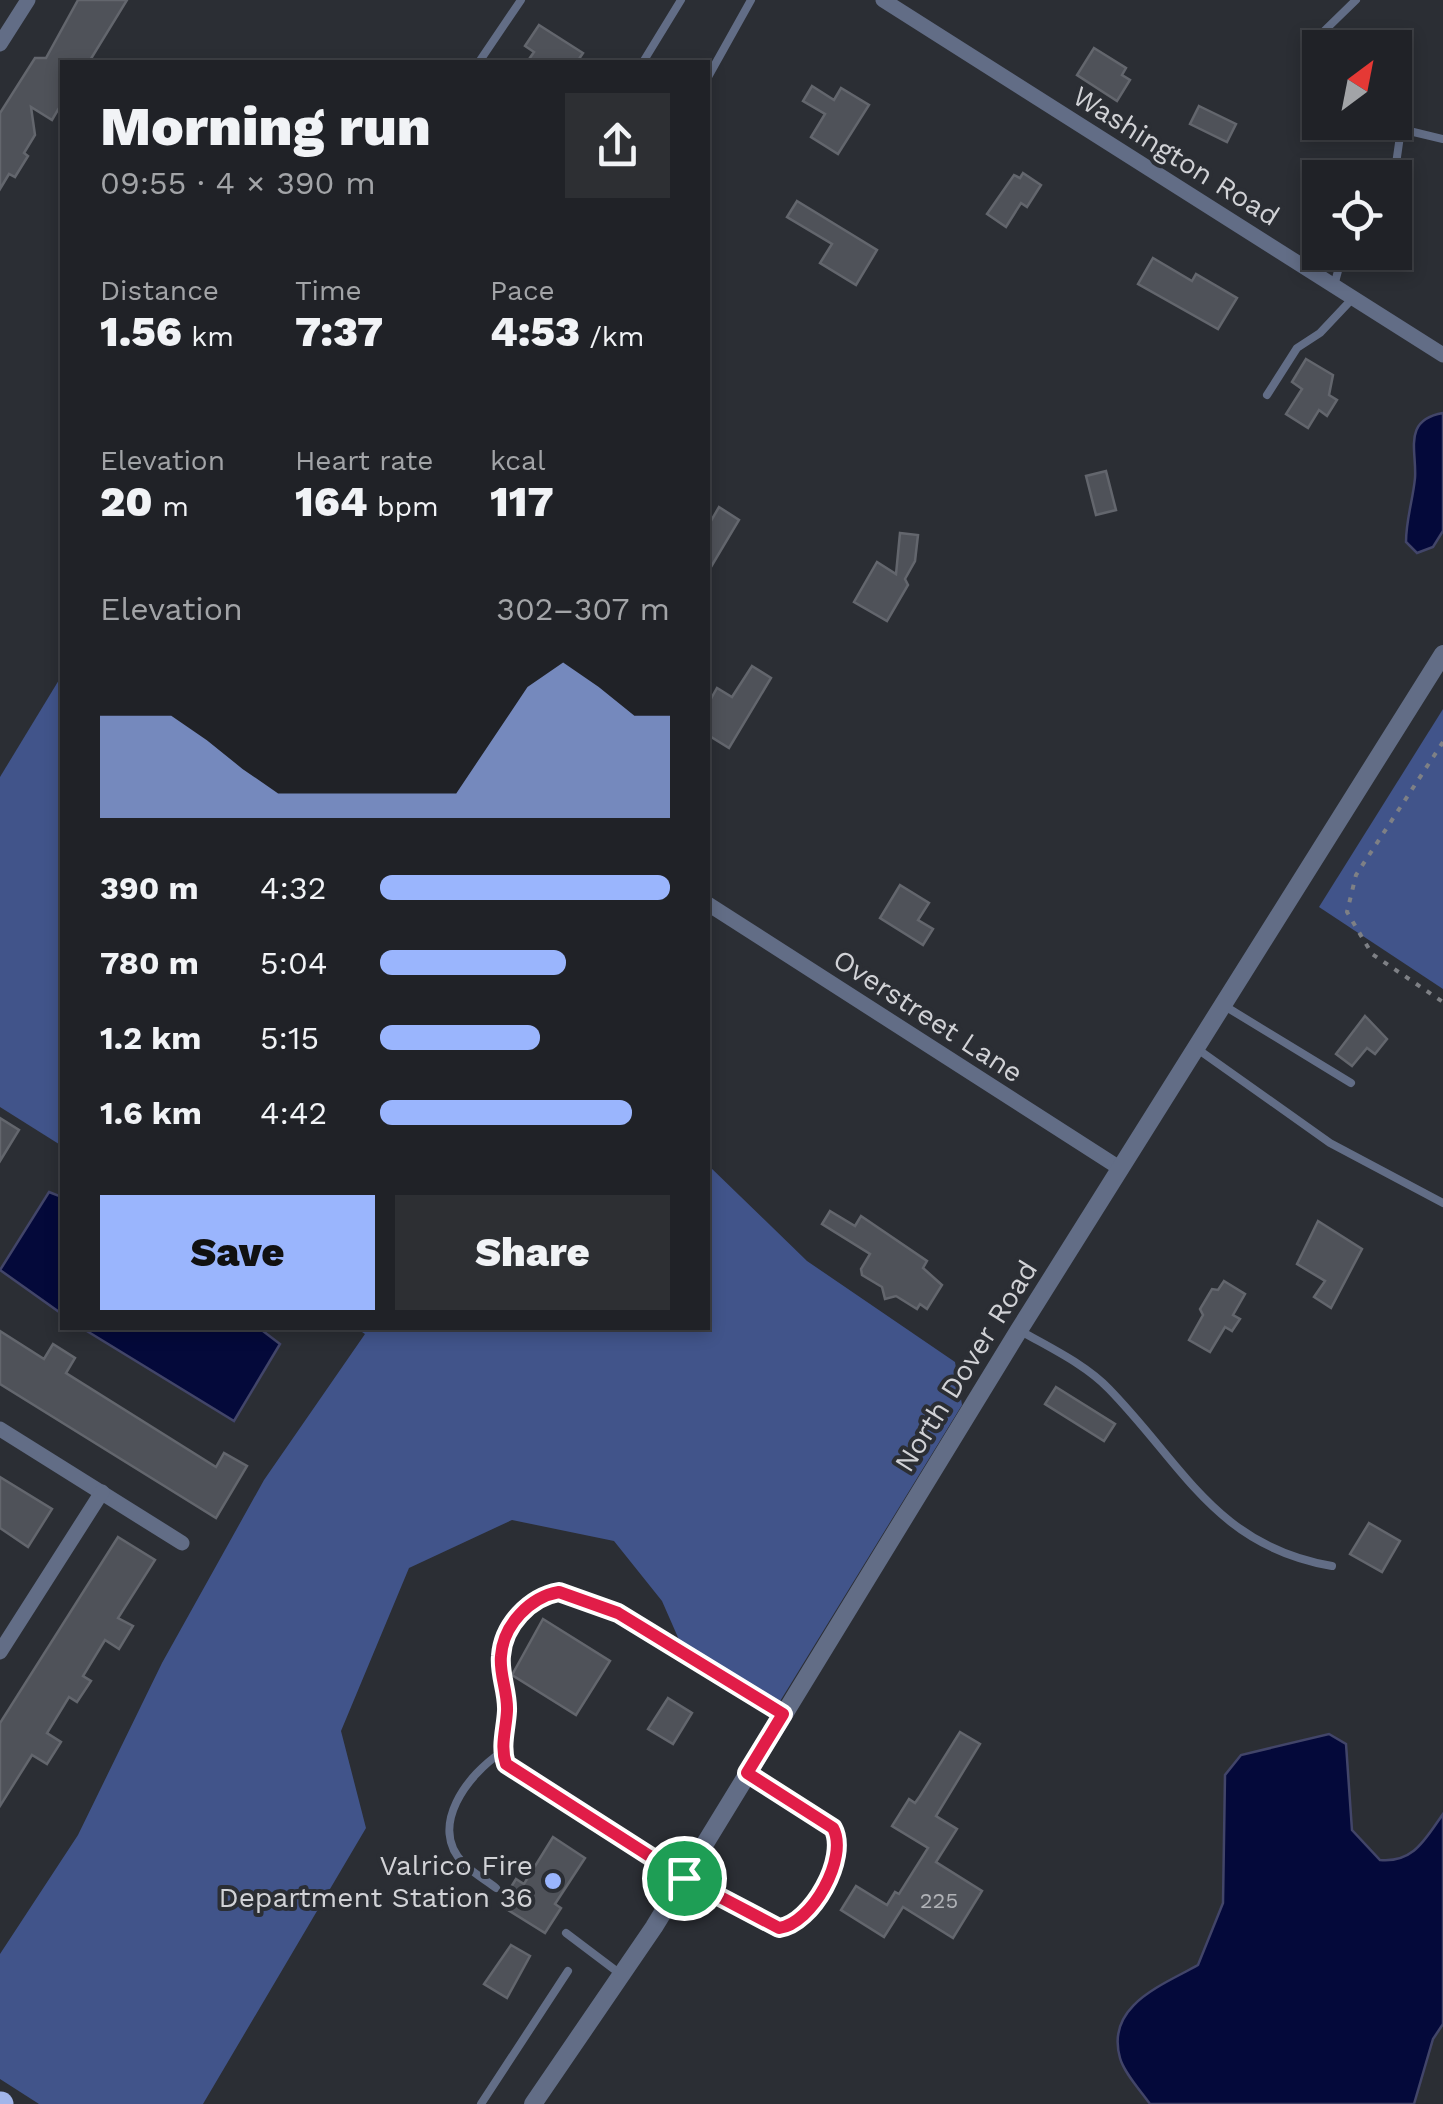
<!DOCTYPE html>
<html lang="en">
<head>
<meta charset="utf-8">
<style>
  body { margin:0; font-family:"Work Sans",sans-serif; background:#2d2f33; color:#f1f3f6; height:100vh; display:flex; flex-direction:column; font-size:38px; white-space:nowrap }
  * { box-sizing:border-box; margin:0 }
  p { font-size:32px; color:#a2a4a7 }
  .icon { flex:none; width:55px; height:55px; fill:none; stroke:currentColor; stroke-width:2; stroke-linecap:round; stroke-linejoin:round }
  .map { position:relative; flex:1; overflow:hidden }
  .side { position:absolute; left:60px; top:60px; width:650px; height:1270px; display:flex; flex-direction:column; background:#202227; border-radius:0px; box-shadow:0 5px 15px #0003,0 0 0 2px #3d3f44 }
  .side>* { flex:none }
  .needle { width:65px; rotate:32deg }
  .tools { position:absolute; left:1302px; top:30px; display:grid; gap:20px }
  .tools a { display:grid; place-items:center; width:110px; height:110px; border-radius:0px; background:#202227; box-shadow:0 5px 15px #0003,0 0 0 2px #3d3f44; font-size:50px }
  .pin { position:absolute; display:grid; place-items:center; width:85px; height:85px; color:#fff; margin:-42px; border:5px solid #fff; border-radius:50%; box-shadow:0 2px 10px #0007 }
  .round { display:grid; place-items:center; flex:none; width:105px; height:105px; border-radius:0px; background:#2d2f33 }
  .head { display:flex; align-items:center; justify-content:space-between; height:170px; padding:0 40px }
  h1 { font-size:55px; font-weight:800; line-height:75px }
  .stats { display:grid; grid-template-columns:repeat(3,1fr); gap:15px; height:170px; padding:10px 40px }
  .stats div { display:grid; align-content:center }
  .stats b { font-size:42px; font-weight:800 }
  .stats small { font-size:28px; font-weight:400 }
  .stats p { font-size:28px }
  .chart { height:280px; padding:20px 40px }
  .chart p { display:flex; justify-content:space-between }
  .chart svg { width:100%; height:180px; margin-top:10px; fill:#9ab5fd; opacity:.7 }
  .cta { display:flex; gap:20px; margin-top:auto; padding:20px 40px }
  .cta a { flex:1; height:115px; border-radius:0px; background:#9ab5fd; color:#111; font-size:40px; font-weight:800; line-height:115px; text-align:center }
  .cta a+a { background:#2d2f33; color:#f1f3f6 }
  ul { padding:0 40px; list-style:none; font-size:32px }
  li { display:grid; grid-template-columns:160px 120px 1fr; align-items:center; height:75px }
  li i { height:25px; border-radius:12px; background:#9ab5fd }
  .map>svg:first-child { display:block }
  .green { fill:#41548a }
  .water { fill:#04093a; stroke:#424569; stroke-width:2.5 }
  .building { fill:#4f5259; stroke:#63666d; stroke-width:2.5 }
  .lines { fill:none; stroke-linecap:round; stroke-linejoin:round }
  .path { stroke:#7e8085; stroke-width:4; stroke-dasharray:5 8; stroke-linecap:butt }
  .service { stroke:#626d86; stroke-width:8 }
  .minor { stroke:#626d86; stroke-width:15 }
  .tertiary { stroke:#626d86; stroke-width:18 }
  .trunk { stroke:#a2b6ea; stroke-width:25 }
  .route-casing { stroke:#fff; stroke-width:20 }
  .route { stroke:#e11d48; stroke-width:12 }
  .poi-dot { fill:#9ab5fd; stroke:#2b2e34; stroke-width:4 }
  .labels { text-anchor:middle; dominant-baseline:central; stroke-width:8; stroke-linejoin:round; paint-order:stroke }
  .number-label { font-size:22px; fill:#b0b2b7 }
  .street-label { font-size:28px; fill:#d1d2d6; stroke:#2b2e34 }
  .poi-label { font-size:28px; fill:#d1d2d6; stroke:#2b2e34; text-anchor:end }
</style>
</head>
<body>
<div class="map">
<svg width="1443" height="2104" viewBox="0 0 1443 2104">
  <rect width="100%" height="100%" fill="#2b2e34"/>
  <g class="green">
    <path d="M62 675V1146L0 1107V777Z"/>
    <path d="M1443 709V989L1319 907Z"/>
    <path d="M708 1165 807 1261 955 1362 962 1405 779 1703 680 1642 662 1601 614 1541 512 1520 409 1568 341 1731 366 1828 203 2104H39L0 2079V1954L78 1835 162 1663 264 1480 365 1334 356 1328H708Z"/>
  </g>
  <g class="water">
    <path d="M1443 413V531L1433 547 1417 553 1406 542C1406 519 1413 500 1415 478 1417 451 1402 420 1443 413Z"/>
    <path d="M49 1192 62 1197V1314L0 1270Z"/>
    <path d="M82 1328H259L280 1344 234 1421Z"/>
    <path d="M1329 1734 1346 1744 1352 1830 1380 1860C1414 1863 1425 1839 1443 1814V2024L1433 2039 1414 2104H1150C1141 2091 1124 2073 1120 2058 1105 2005 1163 1985 1198 1965L1223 1903 1225 1775 1241 1755Z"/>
  </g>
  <g class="building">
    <path d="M78 0H127L89 62H62V103L52 120 31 107 35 135 24 153 28 156 15 177 9 174 0 189V113L35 58H46Z"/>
    <path d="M539 25 583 53 577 62H527L534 52 525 46Z"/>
    <path d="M1094 48 1126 68 1122 75 1130 80 1117 101 1077 75Z"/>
    <path d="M812 86 834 100 841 88 869 105 838 154 811 137 825 114 803 101Z"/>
    <path d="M1199 106 1236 124 1227 142 1190 124Z"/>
    <path d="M1023 173 1041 185 1027 207 1021 203 1006 227 987 214 1014 175 1020 178Z"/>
    <path d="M797 201 877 250 856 285 820 263 832 244 787 217Z"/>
    <path d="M1153 258 1192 281 1196 274 1237 298 1218 329 1138 284Z"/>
    <path d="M1306 359 1333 375 1329 395 1337 400 1327 416 1319 410 1308 428 1286 414 1302 389 1292 382Z"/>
    <path d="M1106 471 1116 510 1096 515 1086 476Z"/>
    <path d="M719 507 739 520 708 572V526Z"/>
    <path d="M900 533 918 535 915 561 905 579 908 585 887 621 854 602 877 562 896 574Z"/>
    <path d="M752 666 771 678 729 748 708 735V704L717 688 732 697Z"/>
    <path d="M900 885 929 903 918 920 933 929 923 945 880 918Z"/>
    <path d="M1365 1016 1387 1039 1375 1054 1367 1048 1352 1066 1336 1054Z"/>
    <path d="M0 1118 19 1130 0 1161Z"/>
    <path d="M830 1211 855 1226 861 1216 927 1261 923 1268 942 1285 927 1309 920 1304 917 1309 896 1296 885 1299 882 1287 862 1275 861 1269 870 1254 822 1224Z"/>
    <path d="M1318 1221 1362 1249 1331 1308 1314 1297 1325 1281 1297 1264Z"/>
    <path d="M1224 1281 1245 1294 1233 1315 1240 1319 1232 1331 1225 1327 1210 1352 1189 1340 1203 1315 1200 1309 1212 1289 1218 1290Z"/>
    <path d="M0 1331 44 1359 53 1344 75 1358 66 1373 216 1467 224 1453 247 1466 216 1518 0 1384Z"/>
    <path d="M1056 1387 1115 1424 1104 1441 1045 1404Z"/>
    <path d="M0 1477 52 1509 28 1547 0 1528Z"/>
    <path d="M1369 1523 1400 1541 1382 1572 1350 1554Z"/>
    <path d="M118 1537 155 1560 118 1618 133 1626 119 1649 105 1640 83 1676 91 1681 77 1702 69 1697 47 1733 61 1742 47 1764 32 1755 0 1806V1723Z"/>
    <path d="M543 1619 610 1661 576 1715 512 1675Z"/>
    <path d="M668 1698 692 1713 673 1744 648 1729Z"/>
    <path d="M960 1732 980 1744 936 1816 957 1829 936 1862 982 1891 953 1938 903 1907 884 1937 841 1910 856 1886 887 1905 895 1892 899 1894 928 1848 892 1826 909 1799 915 1803 920 1796Z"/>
    <path d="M553 1837 585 1858 555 1904 561 1908 545 1933 500 1905 516 1879 524 1884Z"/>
    <path d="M511 1945 530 1956 507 1998 484 1984Z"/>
  </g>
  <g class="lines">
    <path class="path" d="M1443 742 1356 875 1347 912 1372 954 1443 1002"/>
    <g class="service">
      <path d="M1320 55 1321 34 1356 0"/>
      <path d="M479 62 521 0"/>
      <path d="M643 62 681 0"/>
      <path d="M708 77 751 0"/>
      <path d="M1393 122 1401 129 1443 139"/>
      <path d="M1394 178 1401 129"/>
      <path d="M1334 286 1343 252"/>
      <path d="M1267 395 1297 348 1320 333 1353 298"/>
      <path d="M1223 1005 1351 1083"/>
      <path d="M1196 1048 1330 1143 1443 1203"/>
      <path d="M1019 1330C1050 1348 1085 1364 1109 1389 1184 1466 1216 1546 1332 1566"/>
      <path d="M750 1775 833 1828C845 1850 834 1864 824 1884 816 1900 804 1926 784 1927 756 1929 534 1790 506 1764L502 1752 507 1690 500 1656 515 1621 538 1595 559 1592 619 1613 783 1714"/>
      <path d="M496 1888C486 1880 473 1873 464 1864 427 1827 468 1774 502 1752"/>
      <path d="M566 1933 619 1973"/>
      <path d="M481 2104 568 1971"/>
    </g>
    <g class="minor">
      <path d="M883 0 1443 355"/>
      <path d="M0 44 28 0"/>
      <path d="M708 904 1121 1169"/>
      <path d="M0 1429 182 1543"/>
      <path d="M0 1652 102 1492"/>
    </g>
    <path class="tertiary" d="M533 2104 654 1927 1019 1330 1443 654"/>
    <path class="trunk" d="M0 2104H1"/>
  </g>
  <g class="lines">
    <g class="route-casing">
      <path id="route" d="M559 1592 618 1613 783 1714 747 1773 833 1828C849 1857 812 1924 779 1928L684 1878 506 1764C500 1746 506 1730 507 1711 508 1692 499 1674 501 1656 503 1625 530 1597 559 1592Z"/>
    </g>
    <use href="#route" class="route"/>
  </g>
  <circle class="poi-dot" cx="553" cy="1881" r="10"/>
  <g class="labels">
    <g class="number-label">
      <text x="939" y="1900">225</text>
    </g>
    <g class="street-label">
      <text transform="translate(1176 156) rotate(32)">Washington Road</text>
      <text transform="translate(928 1016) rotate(33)">Overstreet Lane</text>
      <text transform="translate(966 1366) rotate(-58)">North Dover Road</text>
    </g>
    <g class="poi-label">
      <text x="533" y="1865">Valrico Fire<tspan x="533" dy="32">Department Station 36</tspan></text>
    </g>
  </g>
</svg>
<div class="tools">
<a><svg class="needle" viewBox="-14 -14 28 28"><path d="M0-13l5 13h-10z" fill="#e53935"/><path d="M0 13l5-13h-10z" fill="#a2a4a7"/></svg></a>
<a><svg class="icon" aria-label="locate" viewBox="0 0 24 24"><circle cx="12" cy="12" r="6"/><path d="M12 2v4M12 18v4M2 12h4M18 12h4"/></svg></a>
</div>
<div class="pin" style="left:684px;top:1878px;background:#1e9e55"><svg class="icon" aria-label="arrive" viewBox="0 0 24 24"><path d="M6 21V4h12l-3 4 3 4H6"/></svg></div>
<section class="side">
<div class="head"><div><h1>Morning run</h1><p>09:55 · 4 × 390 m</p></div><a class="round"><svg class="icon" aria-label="share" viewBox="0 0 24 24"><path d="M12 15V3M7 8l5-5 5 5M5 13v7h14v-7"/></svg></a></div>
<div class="stats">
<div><p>Distance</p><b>1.56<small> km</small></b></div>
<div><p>Time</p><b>7:37</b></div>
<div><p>Pace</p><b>4:53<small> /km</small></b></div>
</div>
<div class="stats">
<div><p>Elevation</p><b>20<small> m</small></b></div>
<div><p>Heart rate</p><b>164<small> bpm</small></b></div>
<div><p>kcal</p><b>117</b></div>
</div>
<div class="chart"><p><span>Elevation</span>302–307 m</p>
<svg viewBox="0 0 160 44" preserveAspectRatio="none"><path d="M0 44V19L10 19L20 19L30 25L40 32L50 38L60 38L70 38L80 38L90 38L100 38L110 25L120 12L130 6L140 12L150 19L160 19V44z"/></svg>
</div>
<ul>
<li><b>390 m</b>4:32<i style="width:100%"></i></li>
<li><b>780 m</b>5:04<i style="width:64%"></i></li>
<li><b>1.2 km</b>5:15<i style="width:55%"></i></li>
<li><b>1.6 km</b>4:42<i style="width:87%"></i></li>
</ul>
<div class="cta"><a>Save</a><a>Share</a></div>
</section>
</div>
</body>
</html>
